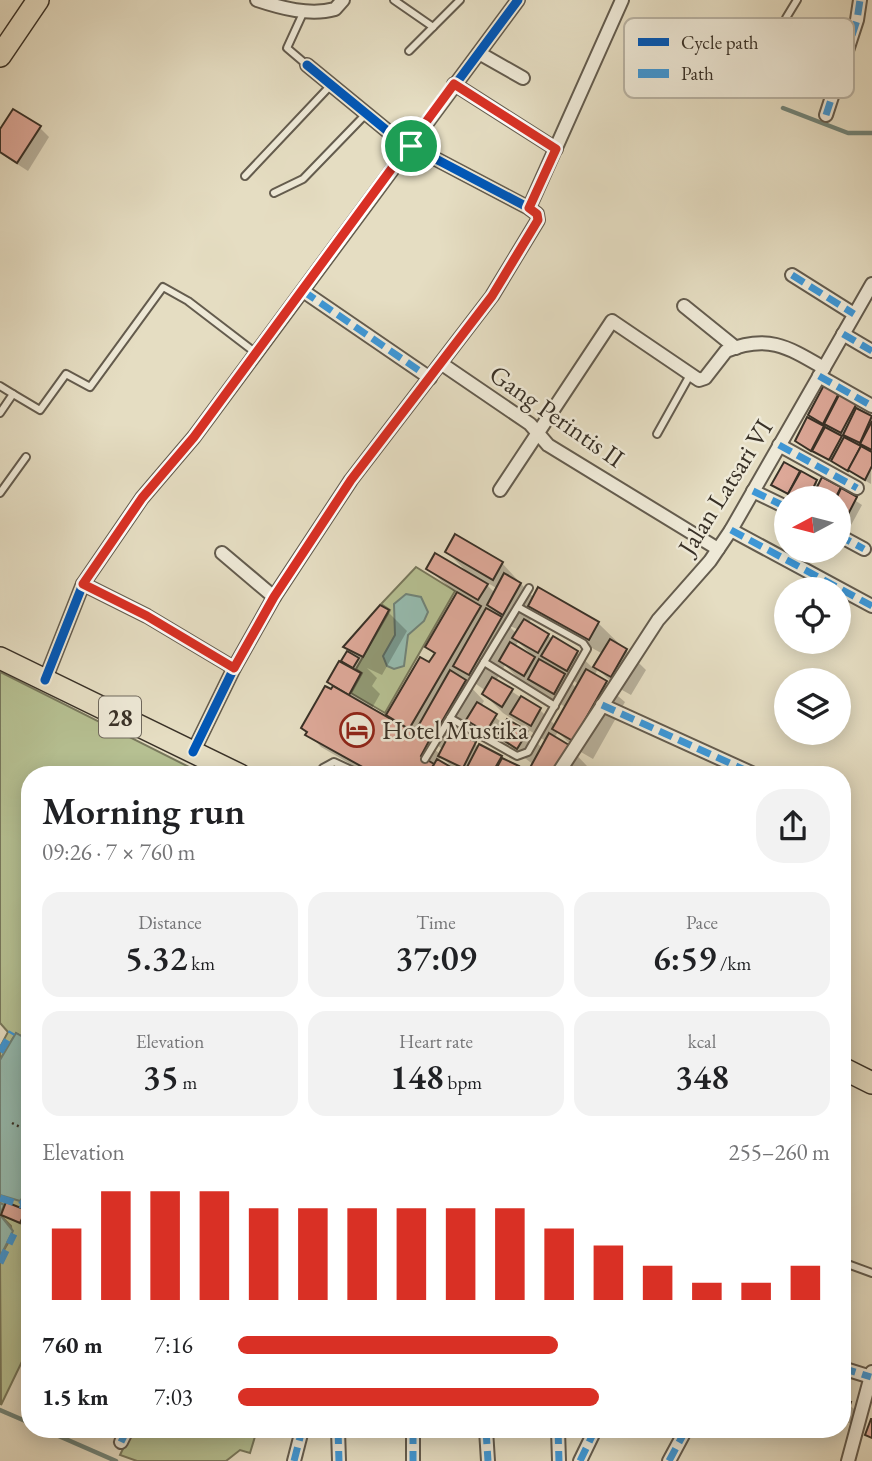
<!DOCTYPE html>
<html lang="en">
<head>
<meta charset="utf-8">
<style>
  body { margin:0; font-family:"EB Garamond",serif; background:#f2f2f2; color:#202124; height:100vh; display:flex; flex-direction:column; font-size:26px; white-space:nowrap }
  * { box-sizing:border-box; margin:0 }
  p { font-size:23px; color:#757577 }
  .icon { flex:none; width:38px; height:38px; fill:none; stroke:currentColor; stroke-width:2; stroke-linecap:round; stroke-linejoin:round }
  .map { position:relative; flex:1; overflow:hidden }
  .details { position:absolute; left:21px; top:766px; width:830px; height:672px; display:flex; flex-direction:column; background:#fff; border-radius:28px; box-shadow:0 4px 18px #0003 }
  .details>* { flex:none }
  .needle { width:46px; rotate:263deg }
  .fabs { position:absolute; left:774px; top:486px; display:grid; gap:14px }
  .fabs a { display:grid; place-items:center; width:77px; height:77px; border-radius:50%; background:#fff; box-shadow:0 4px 18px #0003; font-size:35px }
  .pin { position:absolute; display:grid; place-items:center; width:60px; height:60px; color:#fff; margin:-30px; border:4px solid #fff; border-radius:50%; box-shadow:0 2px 7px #0007 }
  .round { display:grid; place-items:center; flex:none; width:74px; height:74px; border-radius:28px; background:#f2f2f2 }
  .head { display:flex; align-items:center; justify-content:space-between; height:119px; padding:0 21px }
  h1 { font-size:38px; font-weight:600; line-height:52px }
  .stats { display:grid; grid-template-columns:repeat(3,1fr); gap:10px; height:119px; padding:7px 21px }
  .stats div { display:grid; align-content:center; border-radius:18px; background:#f2f2f2; text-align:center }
  .stats b { font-size:35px; font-weight:600 }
  .stats small { font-size:19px; font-weight:400 }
  .stats p { font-size:19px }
  .chart { height:196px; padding:14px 21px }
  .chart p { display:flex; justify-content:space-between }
  .chart svg { width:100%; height:126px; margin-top:7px; stroke:#d93025; stroke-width:6 }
  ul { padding:0 21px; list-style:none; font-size:23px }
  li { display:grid; grid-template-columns:112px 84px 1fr; align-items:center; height:52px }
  li i { height:18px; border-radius:9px; background:#d93025 }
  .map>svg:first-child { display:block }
  .green { fill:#b6c092; stroke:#78785c; stroke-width:2 }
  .water { fill:#96bcb0; stroke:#718479; stroke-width:2 }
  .shadow { fill:#0003; fill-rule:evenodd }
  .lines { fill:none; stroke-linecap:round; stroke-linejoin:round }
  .stream { stroke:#718479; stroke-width:4.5 }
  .building { fill:#dda898; stroke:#393127; stroke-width:2 }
  .lane-casing { stroke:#645c4e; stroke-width:10 }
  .street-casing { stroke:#645c4e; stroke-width:16 }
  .highway-casing { stroke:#393127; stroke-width:24 }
  .path { stroke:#393127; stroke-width:2.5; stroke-dasharray:2 3.5; stroke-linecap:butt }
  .lane { stroke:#eee9d7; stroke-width:6 }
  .street { stroke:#eee9d7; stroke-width:12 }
  .highway { stroke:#e5ddc2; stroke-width:21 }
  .quiet { stroke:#3e97d6; stroke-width:7; stroke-dasharray:14 7; stroke-linecap:butt }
  .cycleway-casing { stroke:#eee9d7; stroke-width:13 }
  .cycleway { stroke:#0057b8; stroke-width:9 }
  .route-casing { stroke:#fff; stroke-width:14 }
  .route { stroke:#d93025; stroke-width:9 }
  .labels { text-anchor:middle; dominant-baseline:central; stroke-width:5; stroke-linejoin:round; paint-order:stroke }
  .shield { fill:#eee9d7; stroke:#6f685c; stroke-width:2 }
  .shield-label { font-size:24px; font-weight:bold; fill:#393127 }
  .street-label { font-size:26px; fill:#393127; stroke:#eee9d7 }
  .poi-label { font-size:26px; fill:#393127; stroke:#eee9d7; text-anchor:start }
  .key { fill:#eee9d7; stroke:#b8b2a2; stroke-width:2 }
  .key-label { font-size:19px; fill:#393127 }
</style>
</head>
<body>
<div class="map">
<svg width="872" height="1461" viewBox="0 0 872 1461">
  <rect width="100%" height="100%" fill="#e5ddc2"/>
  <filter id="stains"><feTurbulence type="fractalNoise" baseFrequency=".00286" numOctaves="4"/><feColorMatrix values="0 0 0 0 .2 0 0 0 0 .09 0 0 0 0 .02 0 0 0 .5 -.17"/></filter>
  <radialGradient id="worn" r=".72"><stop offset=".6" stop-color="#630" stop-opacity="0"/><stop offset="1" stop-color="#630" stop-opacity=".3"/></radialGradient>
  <g class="green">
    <path d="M416 567 455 591 385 713 351 693 362 673 356 669 390 610 381 604Z"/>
    <path d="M0 672 205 775H30V1041L16 1033 0 1060V1047L8 1032 0 1023Z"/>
    <path d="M30 1187V1345L1 1405 0 1257 12 1236 11 1226 0 1215 4 1205 0 1203V1196L22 1200Z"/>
    <path d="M132 1430H257L250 1453 240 1450 226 1461H137L120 1455Z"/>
  </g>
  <g class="water">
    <path d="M406 594 421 597 428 612 424 621 408 635 404 666 394 669 387 666 383 656 395 635 394 604Z"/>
    <path d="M16 1033 30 1041V1187L20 1201 0 1195V1060Z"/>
    <path d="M0 1203 4 1205 0 1215 13 1231 0 1257Z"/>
  </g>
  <g class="shadow">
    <path d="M40 128 49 137 28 171 0 153V133Z"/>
    <path d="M825 387 856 404 861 413 872 418 871 484 797 441 819 424 810 415Z"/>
    <path d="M785 464 820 485 823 479 862 505 849 529 838 523V499H794L773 485Z"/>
    <path d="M447 552 502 563 534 598 598 623 646 670 631 695 615 686 598 669 594 676 625 702 593 759 574 748 558 732 554 738 568 746 587 766 582 775H528L534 765 509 746 506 750 488 739 471 722 463 737 525 775H364L366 773 321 747 303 728 334 687 330 682 349 651 345 647 388 612 407 631 382 675 367 668 377 678 372 686 380 694 371 710 398 724 388 715 435 655 427 647 458 595 428 569 467 572ZM486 582 498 589 495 593 485 583ZM536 611 550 625 603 654 594 669 577 653 528 624ZM508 625 519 630 517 634ZM518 642 532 655 515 647ZM505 665 520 680 567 708 556 726 540 710 496 681ZM568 677 580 685 577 689 567 678ZM469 679 486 691 484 694 503 713 547 742 543 749 527 732 505 725 481 706 484 701 467 683ZM433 741 443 750 441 755 430 745ZM441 756 457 772 438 762Z"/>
    <path d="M25 1212 30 1217 26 1228 3 1215Z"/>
    <path d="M842 1401 856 1410 851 1424 842 1420Z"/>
    <path d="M184 1430H199L196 1436Z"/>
  </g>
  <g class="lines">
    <g class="stream">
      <path d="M783 108 848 133H872"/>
      <path d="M0 1410 30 1423"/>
      <path d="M45 1430 116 1461"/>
    </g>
  </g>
  <g class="building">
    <path d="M13 109 41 126 17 163 0 152V129Z"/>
    <path d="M824 385 839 393 823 424 808 415Z"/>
    <path d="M840 393 857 403 841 433 824 424Z"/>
    <path d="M856 408 872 416 860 443 843 435Z"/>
    <path d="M807 417 824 426 811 451 795 441Z"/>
    <path d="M872 421V450L860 444Z"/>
    <path d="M825 427 842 436 829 460 812 451Z"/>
    <path d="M844 437 861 446 848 471 831 461Z"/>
    <path d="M861 446 872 452V466L865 480 848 470Z"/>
    <path d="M784 462 800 471 788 494 771 485Z"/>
    <path d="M801 471 817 480 808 499H796L788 494Z"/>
    <path d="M822 477 841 487 835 499H811Z"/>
    <path d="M841 488 857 497 843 524 838 522V499H836Z"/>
    <path d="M455 534 503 562 493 580 445 552Z"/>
    <path d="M435 553 488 584 478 600 426 569Z"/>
    <path d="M504 573 521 583 503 615 487 605Z"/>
    <path d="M538 587 599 622 589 640 528 606Z"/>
    <path d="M457 592 481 606 409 729 386 715 420 657 429 662 435 653 425 647Z"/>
    <path d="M380 605 389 610 363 657 343 647Z"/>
    <path d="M486 608 502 617 469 675 453 666Z"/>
    <path d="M524 619 549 634 538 653 512 638Z"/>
    <path d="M553 636 578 651 567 671 541 656Z"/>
    <path d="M610 639 627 649 611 677 593 667Z"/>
    <path d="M510 642 535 657 524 676 499 661Z"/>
    <path d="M347 651 359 658 353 668 341 661Z"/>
    <path d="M539 659 565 674 554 694 528 679Z"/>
    <path d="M339 661 361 673 349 695 327 682Z"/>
    <path d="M586 669 607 681 573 741 552 729Z"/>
    <path d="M450 670 466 680 433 737 417 728Z"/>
    <path d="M492 677 513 689 502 707 482 694Z"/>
    <path d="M325 686 331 689 333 686 429 741 421 756 434 764 427 775 412 770 409 775H363L366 769 305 735 307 732 301 728Z"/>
    <path d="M521 696 541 708 531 726 510 714Z"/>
    <path d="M477 702 497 714 486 732 466 720Z"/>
    <path d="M507 719 528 731 517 749 497 736Z"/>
    <path d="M452 729 476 742 463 768 438 756Z"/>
    <path d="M549 733 569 745 552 775H526Z"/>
    <path d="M479 744 502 756 491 775H477L466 769Z"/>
    <path d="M502 758 519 766 514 775H493Z"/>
    <path d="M437 759 461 773 460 775H428Z"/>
    <path d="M6 1202 26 1210 20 1223 1 1215Z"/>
    <path d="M842 1399 851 1402 845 1419 842 1418Z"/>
    <path d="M871 1419H872V1438L865 1435Z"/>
  </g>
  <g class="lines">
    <g class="lane-casing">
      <g id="lane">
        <path d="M394 0 433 27"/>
        <path d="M304 11 287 48 307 65"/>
        <path d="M409 51 460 0"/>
        <path d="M772 59 790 27 786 18 797 0"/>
        <path d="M245 176 331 85"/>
        <path d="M274 193 303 179 365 115"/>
        <path d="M0 386 13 394"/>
        <path d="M0 413 13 394 40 410 66 374 90 387 163 287 188 301 256 353"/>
        <path d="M657 434 690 375"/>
        <path d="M0 493 26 457"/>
        <path d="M484 662 555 706"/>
        <path d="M450 718 517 756 528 752 587 649 583 643 518 607"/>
        <path d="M425 759 529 588"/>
        <path d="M317 775 323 768 334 762 362 775"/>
        <path d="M416 775 417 773"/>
        <path d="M842 1262 872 1273"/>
      </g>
    </g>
    <g class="street-casing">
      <g id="street">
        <path d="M257 0C281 8 310 16 335 9L343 0"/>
        <path d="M479 53 523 78"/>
        <path d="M798 66 838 78"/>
        <path d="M454 84 556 149"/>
        <path d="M826 115 857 20 860 0"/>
        <path d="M529 208 622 0"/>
        <path d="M792 275 854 314"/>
        <path d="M303 291 430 378"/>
        <path d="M684 306 736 348"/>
        <path d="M843 334 872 351"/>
        <path d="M442 364 530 424 548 445 718 549"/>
        <path d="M819 376 872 406"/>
        <path d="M779 445 857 488"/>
        <path d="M500 490 612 321 699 380 705 378 726 351C768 334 788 347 824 368"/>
        <path d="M753 491 786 507"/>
        <path d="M731 530 872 606"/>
        <path d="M838 535 864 549"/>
        <path d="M222 553 274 597"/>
        <path d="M83 584 147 616 234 668"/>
        <path d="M45 680 83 584 142 498 194 437 518 0"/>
        <path d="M602 705 756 775"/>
        <path d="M193 752 234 668 274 597 351 480 492 296 538 220 537 214 529 208 396 138 307 65"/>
        <path d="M557 775 658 620 710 561 731 530 872 284"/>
        <path d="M842 1368 871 1377"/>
        <path d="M338 1430 339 1461"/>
        <path d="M413 1430V1461"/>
        <path d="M486 1430 488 1461"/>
        <path d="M558 1430 559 1461"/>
        <path d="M121 1442 127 1430"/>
        <path d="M294 1461 302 1430"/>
        <path d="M580 1461 595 1430"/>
        <path d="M669 1461 683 1435"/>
        <path d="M848 1461 872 1372"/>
      </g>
    </g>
    <g class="highway-casing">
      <g id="highway">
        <path d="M0 56 38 0"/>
        <path d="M0 658 240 775"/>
        <path d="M842 1068 872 1083"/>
      </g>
    </g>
    <path class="path" d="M12 1123 30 1132"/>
    <use href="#lane" class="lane"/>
    <use href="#street" class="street"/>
    <use href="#highway" class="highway"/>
    <g class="quiet">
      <path d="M798 66 838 78"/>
      <path d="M826 115 857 20 860 0"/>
      <path d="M792 275 854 314"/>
      <path d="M303 291 430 378"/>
      <path d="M843 334 872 351"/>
      <path d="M819 376 872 406"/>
      <path d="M779 445 857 488"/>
      <path d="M753 491 786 507"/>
      <path d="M731 530 872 606"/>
      <path d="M838 535 864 549"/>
      <path d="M602 705 756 775"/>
      <path d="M0 1052 12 1032"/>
      <path d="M0 1198 21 1205 30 1194"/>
      <path d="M0 1263 14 1234"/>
      <path d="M842 1368 871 1377"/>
      <path d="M338 1430 339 1461"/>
      <path d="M413 1430V1461"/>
      <path d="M486 1430 488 1461"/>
      <path d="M558 1430 559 1461"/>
      <path d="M121 1442 127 1430"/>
      <path d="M294 1461 302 1430"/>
      <path d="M580 1461 595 1430"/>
      <path d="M669 1461 683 1435"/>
    </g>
    <g class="cycleway-casing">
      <g id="cycleway">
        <path d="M45 680 83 584 142 498 194 437 518 0"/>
        <path d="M193 752 234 668 274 597 351 480 492 296 538 220 537 214 529 208 396 138 307 65"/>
      </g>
    </g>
    <use href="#cycleway" class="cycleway"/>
  </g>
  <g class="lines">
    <g class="route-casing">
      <path id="route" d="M454 84 556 149 529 208 537 214 538 220 492 296 351 480 274 597 234 668 147 616 83 584 142 498 194 437Z"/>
    </g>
    <use href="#route" class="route"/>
  </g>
  <defs>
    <g id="hotel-ring" transform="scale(1.75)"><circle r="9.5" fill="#eee9d7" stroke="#8f2418" stroke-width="1.5"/><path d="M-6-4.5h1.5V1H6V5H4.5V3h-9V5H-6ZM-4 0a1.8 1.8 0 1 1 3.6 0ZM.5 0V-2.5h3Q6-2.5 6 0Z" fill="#8f2418"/></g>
  </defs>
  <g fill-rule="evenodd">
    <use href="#hotel-ring" x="357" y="730"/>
  </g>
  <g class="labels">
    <rect class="shield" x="99" y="696.5" width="42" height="41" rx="5"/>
    <g class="shield-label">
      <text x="120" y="717">28</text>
    </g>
    <g class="street-label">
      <text transform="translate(557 416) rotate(35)">Gang Perintis II</text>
      <text transform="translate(725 487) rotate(-58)">Jalan Latsari VI</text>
    </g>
    <g class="poi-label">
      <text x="382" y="730">Hotel Mustika</text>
    </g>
  </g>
  <rect x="624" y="18" width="230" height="80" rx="10" class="key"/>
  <rect x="638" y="38" width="31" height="8" fill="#0057b8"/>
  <rect x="638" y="69" width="31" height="9" fill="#3e97d6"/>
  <g class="key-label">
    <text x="681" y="49">Cycle path</text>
    <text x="681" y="80">Path</text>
  </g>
  <rect width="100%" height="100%" filter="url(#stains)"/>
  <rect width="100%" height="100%" fill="url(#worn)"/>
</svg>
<div class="fabs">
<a><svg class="needle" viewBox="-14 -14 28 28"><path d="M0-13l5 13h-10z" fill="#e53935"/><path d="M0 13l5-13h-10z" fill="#757577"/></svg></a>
<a><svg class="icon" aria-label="locate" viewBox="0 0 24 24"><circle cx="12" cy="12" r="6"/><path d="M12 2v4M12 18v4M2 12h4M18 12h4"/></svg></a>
<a><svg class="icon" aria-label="layers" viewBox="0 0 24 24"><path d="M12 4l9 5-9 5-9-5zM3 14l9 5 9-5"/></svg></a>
</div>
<div class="pin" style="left:411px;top:146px;background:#1e9e55"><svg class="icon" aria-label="arrive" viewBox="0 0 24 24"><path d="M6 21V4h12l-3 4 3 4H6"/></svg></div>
<section class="details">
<div class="head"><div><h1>Morning run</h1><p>09:26 · 7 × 760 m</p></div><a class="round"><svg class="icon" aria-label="share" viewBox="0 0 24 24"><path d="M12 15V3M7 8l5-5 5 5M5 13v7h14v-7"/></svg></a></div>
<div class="stats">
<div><p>Distance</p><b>5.32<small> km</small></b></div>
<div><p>Time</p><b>37:09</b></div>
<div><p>Pace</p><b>6:59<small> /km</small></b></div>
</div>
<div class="stats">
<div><p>Elevation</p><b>35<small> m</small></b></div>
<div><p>Heart rate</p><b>148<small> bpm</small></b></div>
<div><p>kcal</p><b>348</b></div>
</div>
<div class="chart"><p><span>Elevation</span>255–260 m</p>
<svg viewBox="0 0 160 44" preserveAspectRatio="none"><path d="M5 44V19M15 44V6M25 44V6M35 44V6M45 44V12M55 44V12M65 44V12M75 44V12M85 44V12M95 44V12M105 44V19M115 44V25M125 44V32M135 44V38M145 44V38M155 44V32"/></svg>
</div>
<ul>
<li><b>760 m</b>7:16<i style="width:54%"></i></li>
<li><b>1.5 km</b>7:03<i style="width:61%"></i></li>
</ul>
</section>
</div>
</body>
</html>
